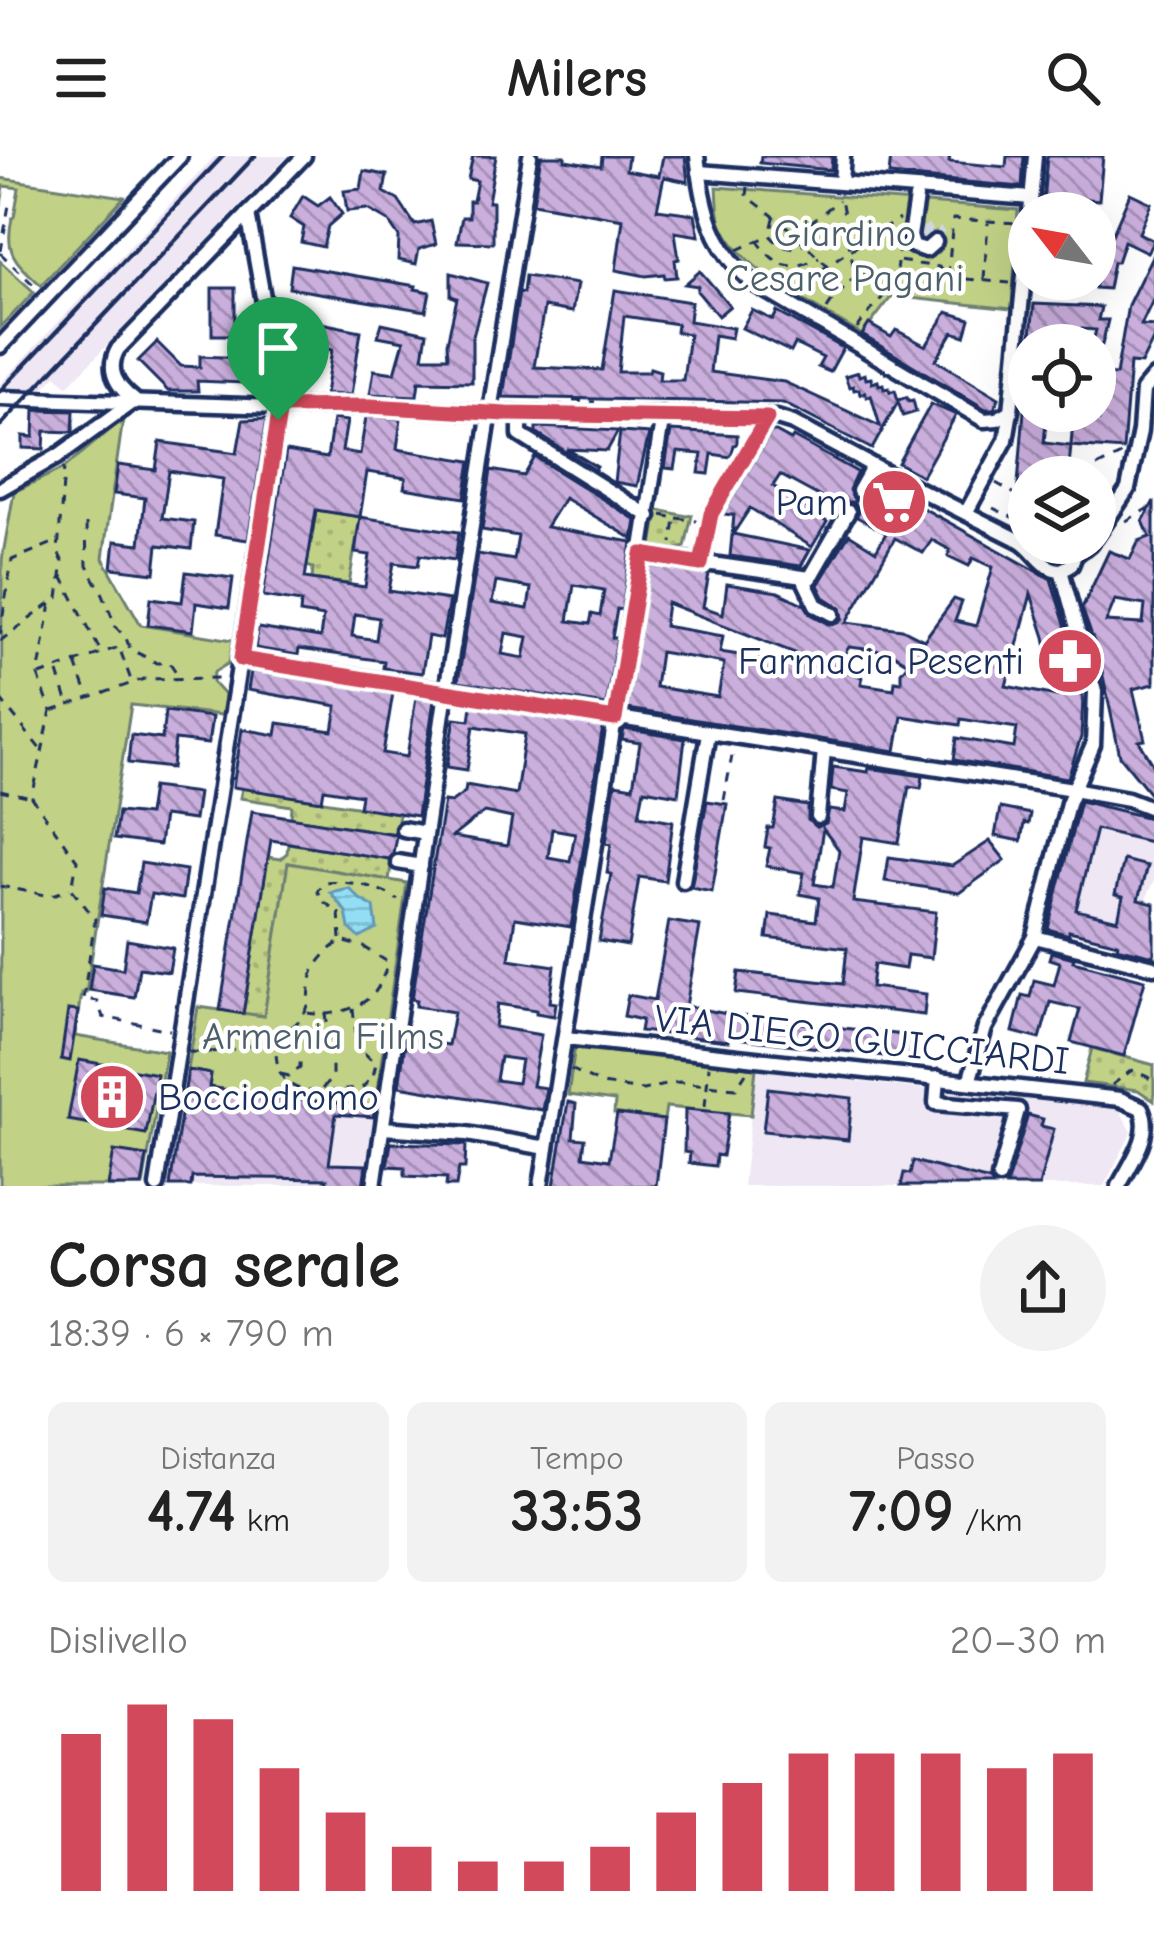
<!DOCTYPE html>
<html lang="it">
<head>
<meta charset="utf-8">
<style>
  body { margin:0; font-family:"Comic Neue",sans-serif; background:#f2f2f2; color:#222; height:100vh; display:flex; flex-direction:column; font-size:45px; white-space:nowrap }
  * { box-sizing:border-box; margin:0 }
  p { font-size:39px; color:#767676 }
  .icon { flex:none; width:66px; height:66px; fill:none; stroke:currentColor; stroke-width:2; stroke-linecap:round; stroke-linejoin:round }
  .map { position:relative; height:1030px; overflow:hidden }
  .side { display:flex; flex-direction:column; background:#fff; flex:1 }
  .side>* { flex:none }
  .needle { width:78px; rotate:301deg }
  .fabs { position:absolute; left:1008px; top:36px; display:grid; gap:24px }
  .fabs a { display:grid; place-items:center; width:108px; height:108px; border-radius:50%; background:#fff; box-shadow:0 12px 48px #0002; font-size:60px }
  .pin { position:absolute; display:grid; place-items:center; width:102px; height:102px; color:#fff; margin:-123px -51px; border-radius:50% 50% 50% 0; rotate:-45deg; box-shadow:0 0 12px #0007 }
  .pin .icon { rotate:45deg }
  .round { display:grid; place-items:center; flex:none; width:126px; height:126px; border-radius:63px; background:#f2f2f2 }
  .overview { display:flex; align-items:center; justify-content:space-between; height:204px; padding:0 48px }
  h1 { font-size:66px; font-weight:700; line-height:90px }
  .stats { display:grid; grid-template-columns:repeat(3,1fr); gap:18px; height:204px; padding:12px 48px }
  .stats div { display:grid; align-content:center; border-radius:18px; background:#f2f2f2; text-align:center }
  .stats b { font-size:60px; font-weight:700 }
  .stats small { font-size:33px; font-weight:400 }
  .stats p { font-size:33px }
  .chart { height:336px; padding:24px 48px }
  .chart p { display:flex; justify-content:space-between }
  .chart svg { width:100%; height:216px; margin-top:12px; stroke:#d1495b; stroke-width:6 }
  header { display:flex; justify-content:space-between; align-items:center; height:156px; padding:0 48px; background:#fff; font-size:54px; font-weight:700 }
  .map>svg:first-child { display:block }
  .built { fill:#efe7f4 }
  .grass { fill:url(#grass-dots); stroke:#6e8072; stroke-width:3 }
  .park { fill:#c1d186; stroke:#6e8072; stroke-width:3 }
  .water { fill:url(#water-rules); stroke:#6398b8; stroke-width:3 }
  .building { fill:url(#building-back-hatch); stroke:#1b2f5e; stroke-width:3; fill-rule:evenodd }
  .lines { fill:none; stroke-linecap:round; stroke-linejoin:round }
  .minor-tunnel { stroke:#d1d5df; stroke-width:12; stroke-dasharray:12 6; stroke-linecap:butt }
  .minor-casing { stroke:#1b2f5e; stroke-width:21 }
  .path { stroke:#1b2f5e; stroke-width:3; stroke-dasharray:9 9; stroke-linecap:butt }
  .minor { stroke:#fff; stroke-width:12 }
  .rail { stroke:#1b2f5e; stroke-width:4.5 }
  .route-casing { stroke:#fff; stroke-width:24 }
  .route { stroke:#d1495b; stroke-width:15 }
  .labels { text-anchor:middle; dominant-baseline:central; stroke-width:9; stroke-linejoin:round; paint-order:stroke }
  .park-label { font-size:39px; fill:#4d606a; stroke:#fff }
  .poi-label { font-size:39px; fill:#1b2f5e; stroke:#fff; text-anchor:end }
  .street-label { font-size:39px; fill:#1b2f5e; stroke:#fff }
</style>
</head>
<body>
<header><svg class="icon" aria-label="menu" viewBox="0 0 24 24"><path d="M4 6h16M4 12h16M4 18h16"/></svg>Milers<svg class="icon" aria-label="search" viewBox="0 0 24 24"><circle cx="10" cy="10" r="6"/><path d="M15 15l6 6"/></svg></header>
<div class="map">
<svg width="1154" height="1030" viewBox="0 0 1154 1030">
  <defs>
    <pattern id="grass-dots" width="8" height="8" patternUnits="userSpaceOnUse" patternTransform="scale(3)"><rect width="8" height="8" fill="#c1d186"/><path d="M2 2h.1M6 6h.1" fill="none" stroke="#a5b476" stroke-width="1.8" stroke-linecap="round"/></pattern>
    <pattern id="water-rules" width="6" height="5" patternUnits="userSpaceOnUse" patternTransform="scale(3)"><rect width="6" height="5" fill="#93def4"/><path d="M0 2.5h6" fill="none" stroke="#7ebfd4"/></pattern>
    <pattern id="building-back-hatch" width="6" height="6" patternUnits="userSpaceOnUse" patternTransform="scale(3)"><rect width="6" height="6" fill="#caaedc"/><path d="M-1 5l2 2M0 0l6 6M5-1l2 2" fill="none" stroke="#a38eb6"/></pattern>
  </defs>
  <rect width="100%" height="100%" fill="#fff"/>
  <filter id="ink" filterUnits="userSpaceOnUse"><feTurbulence type="fractalNoise" baseFrequency=".00833" numOctaves="2"/><feDisplacementMap in="SourceGraphic" scale="24" xChannelSelector="R" yChannelSelector="G"/><feConvolveMatrix kernelMatrix="1 2 1 2 8 2 1 2 1" color-interpolation-filters="sRGB"/></filter>
  <g filter="url(#ink)">
    <g class="built">
      <path d="M215 0H288L68 230 56 219 40 236 0 235V228Z"/>
      <path d="M1078 642 1154 663V725L1148 737 1134 795 1117 791V786L1070 775 1068 780 1045 775Z"/>
      <path d="M756 912 875 928 1119 953 1132 976 1104 1030H743Z"/>
      <path d="M176 913 211 918 210 931 288 943 385 951 374 1030H158Z"/>
    </g>
    <g class="grass">
      <path d="M316 354 360 361 349 428 312 423 313 412 307 410Z"/>
      <path d="M658 354 687 360 692 359 685 391 676 394 652 390Z"/>
      <path d="M242 632 399 657 396 678 291 662 292 650 240 642Z"/>
      <path d="M288 687 392 703 389 724 288 707 264 861 243 858 268 701 280 703 287 697Z"/>
      <path d="M1092 892 1154 909V945L1138 934 1083 927Z"/>
    </g>
    <g class="park">
      <path d="M0 22 124 41 41 129C16 106 4 98 12 62L14 61 19 32 4 30 0 55Z"/>
      <path d="M717 31 1018 54 1012 153 892 140 862 179C819 152 743 117 722 69 717 58 718 43 717 31Z"/>
      <path d="M0 105 34 136 0 172Z"/>
      <path d="M123 263 103 402 141 469 233 484 229 507 214 516 213 527 225 540 222 559 131 549 86 837H81L75 880 166 895 143 1030H0L2 404 14 336 64 312Z"/>
      <path d="M288 707 407 727 375 950 288 943 209 931 211 918 188 914 198 851 264 860Z"/>
      <path d="M575 890 756 912 751 959 666 951 664 964 614 958 615 945 568 939Z"/>
    </g>
    <path class="water" d="M349 732 360 743 374 751 377 773 360 782 349 772 346 756 330 736Z"/>
    <g class="building">
      <path d="M473 0H496L488 46H493V87L457 86 462 61H469V45H473L477 25 468 23Z"/>
      <path d="M541 0H565V4L601 10 602 0H628L626 14 659 20 663 0H685L688 26 664 21 657 53 695 58 699 80 675 76 679 103 675 104 677 121 665 122 664 118 646 120 616 114 623 63 533 47Z"/>
      <path d="M761 0H832L831 14 760 7Z"/>
      <path d="M891 0H950L949 6 1006 11 1007 0H1024L1022 31 889 19Z"/>
      <path d="M1047 0H1103L1099 44 1066 41 1064 57H1042Z"/>
      <path d="M364 15 387 19 384 36 398 44 415 69 431 65 436 88 419 93 416 108 398 104 399 81 388 65 367 53 347 55 344 35 361 33Z"/>
      <path d="M1130 37 1151 47 1139 77 1154 85 1147 96 1124 85 1117 106H1113L1108 133 1095 132 1097 88 1102 75 1112 79Z"/>
      <path d="M303 40 318 50 330 41 342 58 328 70 323 91 301 86 304 71 290 62Z"/>
      <path d="M1154 96V142L1141 169 1154 170V182L1141 208 1130 207 1123 294 1071 290 1073 262 1099 264 1102 218 1116 219 1128 149Z"/>
      <path d="M292 109 416 130 415 133 430 136 426 155 289 132Z"/>
      <path d="M700 115 730 150 718 160 697 135 698 130 685 128Z"/>
      <path d="M451 117 487 127 472 184V226L419 225 417 240 370 238 374 214 395 217 404 185 378 180 382 167 427 177 423 201H448L447 187 457 142 451 140Z"/>
      <path d="M525 120 577 128 572 156 544 151 534 211 602 214 615 134 691 146 689 165 733 172 731 182 714 179 710 216 784 226 880 270 871 239 867 241 865 236 860 238 859 233 854 234 853 230 849 231 845 220 858 216 859 220 865 218 866 223 871 222 872 227 878 225 879 229 883 228 884 233 889 232 890 236 895 234 898 244 907 241 908 245 913 244 916 256 903 260 898 246 872 293 783 247 503 241 519 136 523 137ZM624 160 677 168 676 176 689 178 683 224H659L660 215 650 212 649 216H618Z"/>
      <rect x="212" y="132" width="23" height="47"/>
      <path d="M1034 148 1101 151 1098 164H1108L1102 189H1092L1096 174 1057 171 1055 189H1030Z"/>
      <path d="M752 154 773 164 777 156 843 192 830 216 818 211 823 202 795 188 791 196 742 172Z"/>
      <path d="M947 156 970 163 965 180 953 176 936 204 999 242 994 253H986L862 179 869 168 891 181 896 174 926 190Z"/>
      <path d="M291 161 361 175 351 239 325 238 332 194 286 186Z"/>
      <path d="M157 186 181 210 200 211V200L245 202 244 227 197 225 198 235H168L138 205Z"/>
      <path d="M931 248 956 259 922 320 898 307Z"/>
      <path d="M35 254 74 255 73 276 45 275 44 293 23 292V280L34 281Z"/>
      <path d="M1024 255H1047L1044 287 1071 290 1068 321H1029V361L1016 352Z"/>
      <path d="M370 260 401 263 397 293 471 305 465 342 404 332 406 322 367 316 360 361 459 376 455 404 420 399 418 410 394 407 389 435 449 444 442 483 428 480 422 517 383 512 384 505 299 493 298 499 255 492 258 472 320 482 323 461 300 457 301 446 263 440 286 295 327 302 333 263 347 265 342 295 360 298 366 261ZM316 354 360 361 355 397 370 399 365 431 305 422ZM355 458 379 462 376 484 352 480Z"/>
      <path d="M267 263 248 384 215 379 223 323 169 315 162 362 194 366 191 393 158 389 155 417 112 412 115 385 140 388 145 342 114 338 118 309 156 314 160 286 237 297 243 264Z"/>
      <path d="M536 271 582 273 618 275 607 295 567 293 597 311 595 314 536 277Z"/>
      <path d="M671 275 737 279V288L734 289 731 301 712 298 709 318 699 317 702 298 678 296 675 313 665 312Z"/>
      <path d="M620 276 649 278 637 330 614 326Z"/>
      <path d="M771 276H776L791 284 793 281 857 316 849 334 855 345 865 343 876 326 1051 423 1070 485 1083 543 1081 581 1068 622 954 604 957 582 1014 592 1017 572 961 563 960 569 902 560 896 595 627 553 650 410 709 418 703 451 723 458 727 428 778 436 805 449 811 458 829 468 838 467 843 462 841 452 824 441 818 429 849 378 876 395 886 377 857 361 858 352 852 346H844L839 351 780 319 773 330 827 366 812 391 750 352 733 378 810 394 801 410 730 400 734 359 723 358ZM895 382 923 397 932 384 950 394 948 400 969 410 973 402 993 411 976 470 955 465 962 446 954 443 924 484 902 473 847 466ZM1031 438 1045 481 1057 540 1006 530ZM667 447 818 506 817 511 720 496 723 480 664 470ZM849 491 890 496 908 507 901 516V526L895 525 894 533 861 528 862 521 836 511ZM660 496 724 507 718 541 655 531Z"/>
      <path d="M535 301 636 364 633 383 564 342 546 371 632 386 622 454 617 453 612 482H617L606 549 458 526 478 398 514 404 518 380 482 374 491 314 524 320ZM496 426 531 432 528 453 492 447ZM574 429 604 434 600 460 592 458 590 468 568 465ZM506 477 528 481 524 502 502 498Z"/>
      <path d="M1154 345V528L1133 533 1145 584 1139 585 1154 610V642L1120 600 1099 501 1082 452 1109 395 1130 403 1139 385 1150 381 1143 365ZM1115 444 1145 449 1143 468 1106 466Z"/>
      <path d="M186 416 233 422 229 452 196 447 193 475 148 469 151 442 182 446Z"/>
      <path d="M251 515 393 537 383 597 407 601 416 541 434 544 417 660 359 651 361 639 324 633 322 645 233 631 242 573 276 579 278 567 333 575 337 550 248 534Z"/>
      <path d="M472 550 603 570 571 771 515 762 509 803 555 810 550 846 556 847 554 860 536 857V854L498 848 495 871 541 879 532 930 546 932 542 954 399 930 405 888 409 889 410 883 448 889 454 856 416 850 417 844 412 843 444 645 451 646 465 636 466 629 516 638 525 578 474 570 467 614 447 611 455 562 470 564ZM484 656 512 662 507 690 452 681ZM552 673 575 677 570 705 548 701ZM500 901 521 904 517 927 496 924Z"/>
      <path d="M165 555 212 561 208 588 175 584 172 612 128 607 131 579 162 583Z"/>
      <path d="M624 573 685 583 678 639 644 633 639 659 673 665 665 725 639 721 628 790 599 785 611 718 607 717 611 688 606 687 615 628 633 631 640 587 622 584Z"/>
      <path d="M833 611 868 616 869 612 923 620 921 632 909 630 899 687 863 681 853 746 936 756 931 802 907 799 905 813 874 808 871 831 926 838 924 859 736 837 739 816 843 828 847 792 767 782 770 759 816 765 819 742 800 738 804 717 766 710 770 692 765 691 768 672H773L778 645 808 650V664L816 671 826 668 829 654 845 656 848 637 831 634ZM823 673 839 694 833 731 814 728Z"/>
      <path d="M152 631 198 637 194 664 163 660 159 689 114 683 118 656 148 659Z"/>
      <path d="M707 645 727 648 712 735 691 731Z"/>
      <path d="M1080 645 1154 663V687L1096 673 1076 754 1118 764 1123 741 1115 739 1123 704 1147 710 1138 744 1154 748V800L1117 791 1118 787 1069 775V779L1048 773Z"/>
      <path d="M1000 652 1030 658 1028 668 1024 667 1021 685 995 680Z"/>
      <path d="M252 655 394 678 396 680 393 697 388 703 271 684 243 858 220 854Z"/>
      <path d="M990 685 1005 704 959 737 885 725 889 701 952 710Z"/>
      <path d="M141 707 186 714 182 743 151 738 146 766 101 759 105 732 136 737Z"/>
      <path d="M669 765 700 770 686 850 732 859 921 881 918 904 728 881V885L640 875 642 864 624 860 628 839 655 844Z"/>
      <path d="M127 784 173 792 169 816 139 812 134 841 89 834 93 808 123 813Z"/>
      <path d="M1051 796 1074 802 1073 805 1145 824 1124 900 1071 886 1080 853 1050 846 1040 883 1013 876 1022 839 1030 841 1034 824 1054 829 1060 806 1049 803Z"/>
      <path d="M68 854 78 855 70 905 61 903Z"/>
      <path d="M79 904 157 918 146 978 68 964Z"/>
      <path d="M188 914 211 918 209 931 274 942 375 950 373 961 336 958 329 1008 366 1009 363 1030H326L327 1023 192 1021 191 1030H170Z"/>
      <path d="M768 932 852 942 848 984 763 975Z"/>
      <path d="M568 946 576 948 573 982 585 983 583 1000 609 1004 617 958 664 964 656 1030H554Z"/>
      <path d="M685 953 729 957 722 1000 716 999 715 1010 689 1007 690 997 684 996Z"/>
      <path d="M1028 959 1043 963 1041 970 1054 973 1039 1030H1006Z"/>
      <path d="M391 987 466 989 465 1012H459L456 1030H446L447 1022 405 1020V1011L387 1010Z"/>
      <path d="M114 995 147 1000 142 1030H108Z"/>
      <path d="M913 1005 990 1025 994 1030H901L904 1017 910 1018Z"/>
    </g>
    <g class="lines">
      <path class="minor-tunnel" d="M924 82 928 75 932 73 938 77 935 86"/>
      <g class="minor-casing">
        <g id="minor">
          <path d="M697 0C704 52 711 90 753 127L984 264 997 263 1011 255"/>
          <path d="M699 16 1031 42"/>
          <path d="M841 26 843 0"/>
          <path d="M916 42 910 80 913 90 926 94 935 86"/>
          <path d="M1030 57 1035 0"/>
          <path d="M0 190 180 0"/>
          <path d="M0 242 280 251 370 250 506 258 777 262 793 267 890 319 1021 385C1036 395 1043 414 1061 414"/>
          <path d="M134 244C116 230 106 214 118 193L304 0"/>
          <path d="M520 259V279L649 360"/>
          <path d="M0 333 58 300 134 245"/>
          <path d="M859 335 873 310"/>
          <path d="M966 357 1006 284 1011 255 1029 67"/>
          <path d="M1095 382 1128 333 1140 275 1143 234 1154 221"/>
          <path d="M642 398 810 422 848 356"/>
          <path d="M701 408 711 358 767 262"/>
          <path d="M1061 414 1071 409 1075 399 1090 387"/>
          <path d="M803 422 816 449 833 458"/>
          <path d="M241 503 1073 633 1128 643 1154 653"/>
          <path d="M818 661 824 594"/>
          <path d="M403 673 425 677"/>
          <path d="M398 706 421 710"/>
          <path d="M683 725 707 583"/>
          <path d="M1035 781 1154 811"/>
          <path d="M566 882 1120 943 1141 952C1154 978 1131 1006 1119 1030"/>
          <path d="M938 922 936 947 1018 954 999 1021"/>
          <path d="M969 926 985 872 1035 781 1068 647 1093 589 1095 536 1061 414"/>
          <path d="M383 972 467 978 547 992"/>
          <path d="M157 1030 280 251V235L248 58"/>
          <path d="M374 1030 446 536 530 0"/>
          <path d="M541 1030 663 259"/>
        </g>
      </g>
      <g class="path">
        <path d="M748 31 747 40 784 68 827 109"/>
        <path d="M774 62 770 79C780 91 788 95 803 88"/>
        <path d="M796 78 839 44"/>
        <path d="M757 84C776 111 790 117 819 101"/>
        <path d="M899 89 898 105 939 111 945 121 1010 127"/>
        <path d="M738 94 770 79"/>
        <path d="M1 95 10 43"/>
        <path d="M0 97 37 132"/>
        <path d="M857 119H873L894 126"/>
        <path d="M948 119 953 63 1019 67"/>
        <path d="M984 123 988 67"/>
        <path d="M795 138 827 109 899 63"/>
        <path d="M827 153C836 138 846 133 855 119L840 37"/>
        <path d="M857 173C873 148 895 136 897 107"/>
        <path d="M573 245 595 246"/>
        <path d="M1083 321 1088 315 1121 299"/>
        <path d="M996 327 1015 338"/>
        <path d="M993 352 1014 362"/>
        <path d="M662 359 675 362 672 387"/>
        <path d="M677 362 697 365"/>
        <path d="M1126 365 1154 349"/>
        <path d="M86 368 87 410 103 438 116 471 126 482 130 493 157 507H170L180 522"/>
        <path d="M62 420 101 496"/>
        <path d="M51 448 38 519 51 555 32 642 77 704 72 733 95 763 83 843 97 845 103 861 170 874"/>
        <path d="M0 478 12 404 58 385"/>
        <path d="M0 485 58 442 63 406 58 396 64 312"/>
        <path d="M76 507 88 541"/>
        <path d="M58 517 68 548"/>
        <path d="M40 519 119 491 132 527"/>
        <path d="M0 543 41 594"/>
        <path d="M52 555 144 523 224 522"/>
        <path d="M0 635 32 642"/>
        <path d="M724 644 733 594"/>
        <path d="M0 730 50 740 70 733"/>
        <path d="M341 783 339 757 323 745 317 735 323 726C346 724 380 730 398 744"/>
        <path d="M353 853 357 887"/>
        <path d="M308 857C330 861 360 854 375 836 382 827 382 818 389 809"/>
        <path d="M326 858 330 891"/>
        <path d="M277 880C269 945 314 938 362 932L373 920 376 908 362 895"/>
        <path d="M189 896C222 898 284 889 304 858 310 850 309 841 310 831 311 810 325 797 341 785L364 791 391 808"/>
        <path d="M571 913 601 928 643 934 679 926 736 932 746 917"/>
        <path d="M281 918 289 920 300 911V905"/>
        <path d="M1112 929 1132 914 1148 921 1154 928"/>
        <path d="M322 933 332 922V906"/>
        <path d="M705 950 709 910"/>
      </g>
      <use href="#minor" class="minor"/>
      <g class="rail">
        <path d="M0 235 223 0"/>
        <path d="M0 270 255 0"/>
      </g>
    </g>
  </g>
  <g class="lines" filter="url(#ink)">
    <g class="route-casing">
      <path id="route" d="M370 250 506 258 767 262 711 358 701 408 642 398 615 563 241 503 280 251Z"/>
    </g>
    <use href="#route" class="route"/>
  </g>
  <defs>
    <g id="supermarket-disc" transform="scale(3.45)"><circle r="9.5" fill="#d1495b" stroke="#fff"/><path d="M-6-5.5h2.5l.6 2H6L4.5 2H-2.5L-4.4-4H-6ZM-1.5 3.2a1.3 1.3 0 1 0 .1 0ZM3 3.2a1.3 1.3 0 1 0 .1 0Z" fill="#fff"/></g>
    <g id="pharmacy-disc" transform="scale(3.45)"><circle r="9.5" fill="#d1495b" stroke="#fff"/><path d="M-2-6h4v4h4v4h-4v4h-4v-4h-4v-4h4Z" fill="#fff"/></g>
    <g id="building-disc" transform="scale(3.45)"><circle r="9.5" fill="#d1495b" stroke="#fff"/><path d="M-4-6H4V6H1V3H-1V6H-4ZM-2.5-4.3h1.7v1.8h-1.7ZM.8-4.3h1.7v1.8H.8ZM-2.5-1h1.7V.8h-1.7ZM.8-1h1.7V.8H.8Z" fill="#fff"/></g>
  </defs>
  <g fill-rule="evenodd">
    <use href="#supermarket-disc" x="894" y="346"/>
    <use href="#pharmacy-disc" x="1070" y="505"/>
    <use href="#building-disc" x="112" y="941"/>
  </g>
  <g class="labels">
    <g class="park-label">
      <text x="845" y="77">Giardino<tspan x="845" dy="45">Cesare Pagani</tspan></text>
      <text x="323" y="880">Armenia Films</text>
    </g>
    <g class="poi-label">
      <text x="848" y="346">Pam</text>
      <text x="1024" y="505">Farmacia Pesenti</text>
      <text x="158" y="941" text-anchor="start">Bocciodromo</text>
    </g>
    <g class="street-label">
      <text transform="translate(862 884) rotate(6)">VIA DIEGO GUICCIARDI</text>
    </g>
  </g>
</svg>
<div class="fabs">
<a><svg class="needle" viewBox="-14 -14 28 28"><path d="M0-13l5 13h-10z" fill="#e53935"/><path d="M0 13l5-13h-10z" fill="#767676"/></svg></a>
<a><svg class="icon" aria-label="locate" viewBox="0 0 24 24"><circle cx="12" cy="12" r="6"/><path d="M12 2v4M12 18v4M2 12h4M18 12h4"/></svg></a>
<a><svg class="icon" aria-label="layers" viewBox="0 0 24 24"><path d="M12 4l9 5-9 5-9-5zM3 14l9 5 9-5"/></svg></a>
</div>
<div class="pin" style="left:278px;top:264px;background:#1e9e55"><svg class="icon" aria-label="arrive" viewBox="0 0 24 24"><path d="M6 21V4h12l-3 4 3 4H6"/></svg></div>
</div>
<section class="side">
<div class="overview"><div><h1>Corsa serale</h1><p>18:39 · 6 × 790 m</p></div><a class="round"><svg class="icon" aria-label="share" viewBox="0 0 24 24"><path d="M12 15V3M7 8l5-5 5 5M5 13v7h14v-7"/></svg></a></div>
<div class="stats">
<div><p>Distanza</p><b>4.74<small> km</small></b></div>
<div><p>Tempo</p><b>33:53</b></div>
<div><p>Passo</p><b>7:09<small> /km</small></b></div>
</div>
<div class="chart"><p><span>Dislivello</span>20–30 m</p>
<svg viewBox="0 0 160 44" preserveAspectRatio="none"><path d="M5 44V12M15 44V6M25 44V9M35 44V19M45 44V28M55 44V35M65 44V38M75 44V38M85 44V35M95 44V28M105 44V22M115 44V16M125 44V16M135 44V16M145 44V19M155 44V16"/></svg>
</div>
</section>
</body>
</html>
